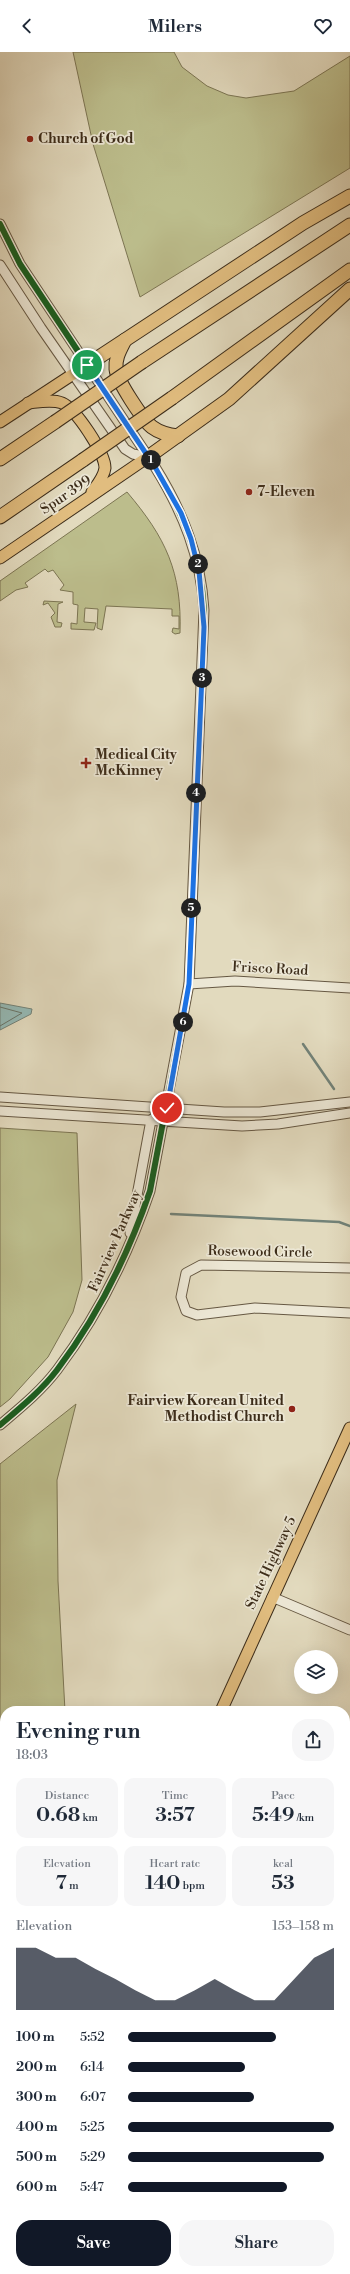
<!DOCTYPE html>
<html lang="en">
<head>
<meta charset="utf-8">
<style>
  body { margin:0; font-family:"Libre Bodoni",serif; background:#f6f6f7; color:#1f2937; height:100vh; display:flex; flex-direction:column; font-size:15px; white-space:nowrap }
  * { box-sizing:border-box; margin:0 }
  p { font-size:13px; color:#747a83 }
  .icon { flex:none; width:22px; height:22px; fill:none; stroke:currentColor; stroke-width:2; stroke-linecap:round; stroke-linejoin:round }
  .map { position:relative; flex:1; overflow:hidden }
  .sheet { position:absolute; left:0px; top:1654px; width:350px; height:568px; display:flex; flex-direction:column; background:#fff; border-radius:16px 16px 0 0; box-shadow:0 4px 16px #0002 }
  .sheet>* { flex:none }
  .controls { position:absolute; left:294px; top:1598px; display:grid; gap:8px }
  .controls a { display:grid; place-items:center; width:44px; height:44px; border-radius:50%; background:#fff; box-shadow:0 4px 16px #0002; font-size:20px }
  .pin { position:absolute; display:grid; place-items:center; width:34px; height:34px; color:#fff; margin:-17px; border:2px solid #fff; border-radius:50%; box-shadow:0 1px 4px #0007 }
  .km { position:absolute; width:20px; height:20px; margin:-10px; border-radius:50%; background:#222; color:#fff; font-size:11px; line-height:20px; text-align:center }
  .round { display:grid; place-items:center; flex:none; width:42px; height:42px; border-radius:16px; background:#f6f6f7 }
  .overview { display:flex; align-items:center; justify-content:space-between; height:68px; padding:0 16px }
  h1 { font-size:22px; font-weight:600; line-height:30px }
  .figures { display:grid; grid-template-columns:repeat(3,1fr); gap:6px; height:68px; padding:4px 16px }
  .figures div { display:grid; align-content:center; border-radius:10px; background:#f6f6f7; text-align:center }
  .figures b { font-size:20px; font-weight:600 }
  .figures small { font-size:11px; font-weight:400 }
  .figures p { font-size:11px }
  .chart { height:112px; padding:8px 16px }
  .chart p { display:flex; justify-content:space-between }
  .chart svg { width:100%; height:72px; margin-top:4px; fill:#111827; opacity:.7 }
  .primary-button { display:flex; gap:8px; margin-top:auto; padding:8px 16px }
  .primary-button a { flex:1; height:46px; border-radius:16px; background:#111827; color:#fff; font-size:16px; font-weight:600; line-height:46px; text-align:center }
  .primary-button a+a { background:#f6f6f7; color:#1f2937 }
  ul { padding:0 16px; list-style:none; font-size:13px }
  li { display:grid; grid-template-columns:64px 48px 1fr; align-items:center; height:30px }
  li i { height:10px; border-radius:5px; background:#111827 }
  header { display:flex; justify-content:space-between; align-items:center; height:52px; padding:0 16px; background:#fff; font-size:18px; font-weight:600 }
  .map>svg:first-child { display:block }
  .green { fill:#bcbd8c; stroke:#7c7553 }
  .water { fill:#95bab6; stroke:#728278 }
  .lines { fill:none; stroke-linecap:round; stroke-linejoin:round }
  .shore { stroke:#697468; stroke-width:1 }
  .stream { stroke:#728278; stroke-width:2.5 }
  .minor-casing { stroke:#665843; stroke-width:11 }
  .major-casing { stroke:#3d2d1a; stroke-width:13 }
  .highway-casing { stroke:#3d2d1a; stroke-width:15 }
  .minor { stroke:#ece7d5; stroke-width:9 }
  .major { stroke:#e1bd7f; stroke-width:11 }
  .highway { stroke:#e1bd7f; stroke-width:13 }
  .highway-bridge-casing { stroke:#3d2d1a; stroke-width:15; stroke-linecap:butt }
  .highway-bridge { stroke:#e1bd7f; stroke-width:13 }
  .cycleway-casing { stroke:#ece7d5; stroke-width:8 }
  .cycleway { stroke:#1b5e20; stroke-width:6 }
  .route-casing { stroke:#fff; stroke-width:8 }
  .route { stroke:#1a73e8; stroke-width:5 }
  .poi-dot { fill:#8f2418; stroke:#ece7d5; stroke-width:1.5 }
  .labels { text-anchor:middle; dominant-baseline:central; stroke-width:3.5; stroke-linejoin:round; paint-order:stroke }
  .poi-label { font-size:14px; font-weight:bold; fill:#3d2d1a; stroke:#ece7d5; text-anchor:start }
  .street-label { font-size:14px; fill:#3d2d1a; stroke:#ece7d5 }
</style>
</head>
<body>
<header><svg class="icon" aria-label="back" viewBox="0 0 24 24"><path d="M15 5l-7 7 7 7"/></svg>Milers<svg class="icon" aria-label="heart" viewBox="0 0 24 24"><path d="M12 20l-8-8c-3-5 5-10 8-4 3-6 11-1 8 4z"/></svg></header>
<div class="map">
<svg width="350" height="2222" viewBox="0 0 350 2222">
  <rect width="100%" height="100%" fill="#e2dabe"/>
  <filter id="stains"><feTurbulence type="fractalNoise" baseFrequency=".005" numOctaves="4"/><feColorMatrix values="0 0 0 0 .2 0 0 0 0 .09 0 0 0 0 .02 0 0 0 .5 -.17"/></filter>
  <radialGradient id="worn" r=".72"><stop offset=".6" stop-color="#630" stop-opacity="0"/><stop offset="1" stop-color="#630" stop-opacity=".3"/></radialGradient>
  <g class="green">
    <path d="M73 0H174L182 15 207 34 228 43 246 46 294 39 350 4V116L140 245 93 92Z"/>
    <path d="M127 440C166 486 182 520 180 581L175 582 172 580 173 576 179 577V564H172V557L106 554 102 578 97 576 98 557 85 556 84 570 96 571 94 578 71 577V571L77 572 78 553 73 552V540L60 538 64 533 53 518 48 520 45 517 25 531 28 535 16 538 0 549V529Z"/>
    <path d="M44 549 63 550 58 552 57 570 62 571 61 575H55L51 565 55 561 48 551 43 553Z"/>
    <path d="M0 1076 77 1081 82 1228 73 1260 48 1305 10 1347 0 1355Z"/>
    <path d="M76 1352 57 1428 58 1529 65 1659H5V1900L0 1903V1412Z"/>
  </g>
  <path class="water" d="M0 951 32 957 31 962 0 978Z"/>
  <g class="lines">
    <path class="shore" d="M0 955 22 961 0 974"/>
    <g class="stream">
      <path d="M303 992 334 1037"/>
      <path d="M171 1162 339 1170 350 1174"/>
    </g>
    <g class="minor-casing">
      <g id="minor">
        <path d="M0 172 20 212 155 415C183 460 201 505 204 558L189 932 150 1139C128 1203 98 1264 57 1318 41 1339 20 1356 0 1373"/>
        <path d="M0 213 41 276 125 397 133 402 148 405"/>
        <path d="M189 932 235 929 350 936"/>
        <path d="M0 1045 224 1060H260L350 1050"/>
        <path d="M0 1059 242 1074 278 1072 350 1061"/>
        <path d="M130 1181 151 1068 155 1065"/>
        <path d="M350 1216 201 1213 186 1221 181 1245 186 1259 197 1263 255 1256 350 1261"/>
        <path d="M272 1545 350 1578"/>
        <path d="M345 1818 350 1814"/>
        <path d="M345 1859 350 1868"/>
        <path d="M345 2061 350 2067"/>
        <path d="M0 2112 5 2105"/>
        <path d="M345 2123H350"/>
        <path d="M181 2217 202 2220H263L268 2217"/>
        <path d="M301 2217 322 2222"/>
        <path d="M1 2222 181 2217"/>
      </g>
    </g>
    <g class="major-casing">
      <g id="major">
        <path d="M28 351C38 350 52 347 62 351 76 357 105 401 105 416 104 425 97 433 92 440"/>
        <path d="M0 370 87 313"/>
        <path d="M0 506 148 405"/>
        <path d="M221 1659 350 1376"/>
        <path d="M0 1955 5 1951"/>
      </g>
    </g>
    <g class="highway-casing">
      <g id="highway">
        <path d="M125 288C120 298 115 306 116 317 117 329 143 368 152 375 160 381 168 383 178 384"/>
        <path d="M142 310 350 173"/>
        <path d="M87 313 303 171 350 144"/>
        <path d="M172 346 350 218"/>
        <path d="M148 405 229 347 350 237"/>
        <path d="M0 407 55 370"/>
        <path d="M0 465 83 408"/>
      </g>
    </g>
    <use href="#minor" class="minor"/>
    <use href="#major" class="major"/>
    <use href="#highway" class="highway"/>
    <g class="highway-bridge-casing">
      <g id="highway-bridge">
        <path d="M55 370 142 310"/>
        <path d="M83 408 172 346"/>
      </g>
    </g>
    <use href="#highway-bridge" class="highway-bridge"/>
    <g class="cycleway-casing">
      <path id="cycleway" d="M0 172 20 212 155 415C183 460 201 505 204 558L189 932 150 1139C128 1203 98 1264 57 1318 41 1339 20 1356 0 1373"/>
    </g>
    <use href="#cycleway" class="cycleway"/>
  </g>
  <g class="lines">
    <g class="route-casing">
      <path id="route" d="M87 313 155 415 181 461 191 487 199 519 204 575 189 932 167 1056"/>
    </g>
    <use href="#route" class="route"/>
  </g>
  <g class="poi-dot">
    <circle cx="30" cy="87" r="4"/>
    <circle cx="249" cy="440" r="4"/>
    <path d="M84 705h4v4h4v4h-4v4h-4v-4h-4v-4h4z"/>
    <circle cx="292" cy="1357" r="4"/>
  </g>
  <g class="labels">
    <g class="poi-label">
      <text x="38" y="87">Church of God</text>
      <text x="257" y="440">7-Eleven</text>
      <text x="95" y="703">Medical City<tspan x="95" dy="16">McKinney</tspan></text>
      <text x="284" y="1349" text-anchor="end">Fairview Korean United<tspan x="284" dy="16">Methodist Church</tspan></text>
    </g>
    <g class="street-label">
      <text transform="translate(66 443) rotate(-34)">Spur 399</text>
      <text transform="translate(270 917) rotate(3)">Frisco Road</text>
      <text transform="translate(115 1189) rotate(-66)">Fairview Parkway</text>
      <text transform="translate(260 1200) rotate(1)">Rosewood Circle</text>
      <text transform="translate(271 1511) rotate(-65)">State Highway 5</text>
    </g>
  </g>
  <rect width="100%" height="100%" filter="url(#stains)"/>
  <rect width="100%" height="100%" fill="url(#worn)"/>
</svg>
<div class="controls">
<a><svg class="icon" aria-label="layers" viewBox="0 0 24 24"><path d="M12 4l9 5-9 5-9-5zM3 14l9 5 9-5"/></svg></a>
</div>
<div class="pin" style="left:87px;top:313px;background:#1e9e55"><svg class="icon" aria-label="arrive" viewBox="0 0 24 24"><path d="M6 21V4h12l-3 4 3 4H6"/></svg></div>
<div class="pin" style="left:167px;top:1056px;background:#d93025"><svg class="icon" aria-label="check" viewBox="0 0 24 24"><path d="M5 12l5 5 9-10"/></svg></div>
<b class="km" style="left:151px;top:408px">1</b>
<b class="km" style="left:198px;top:512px">2</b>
<b class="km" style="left:202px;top:626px">3</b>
<b class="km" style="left:196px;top:741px">4</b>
<b class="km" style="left:191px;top:856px">5</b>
<b class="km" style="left:183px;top:970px">6</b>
<section class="sheet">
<div class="overview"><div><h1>Evening run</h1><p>18:03</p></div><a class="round"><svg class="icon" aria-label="share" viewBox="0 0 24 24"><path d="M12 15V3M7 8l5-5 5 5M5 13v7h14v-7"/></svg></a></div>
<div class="figures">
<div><p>Distance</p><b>0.68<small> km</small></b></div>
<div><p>Time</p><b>3:57</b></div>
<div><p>Pace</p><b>5:49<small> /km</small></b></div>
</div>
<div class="figures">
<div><p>Elevation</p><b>7<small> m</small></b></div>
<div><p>Heart rate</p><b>140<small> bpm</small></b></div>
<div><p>kcal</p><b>53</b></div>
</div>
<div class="chart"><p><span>Elevation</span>153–158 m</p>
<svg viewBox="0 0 160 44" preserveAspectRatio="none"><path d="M0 44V6L10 6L20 12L30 12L40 19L50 25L60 32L70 38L80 38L90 32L100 25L110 32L120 38L130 38L140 25L150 12L160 6V44z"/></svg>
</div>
<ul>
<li><b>100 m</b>5:52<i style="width:72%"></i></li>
<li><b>200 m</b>6:14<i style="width:57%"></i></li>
<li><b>300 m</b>6:07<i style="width:61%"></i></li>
<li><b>400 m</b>5:25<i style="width:100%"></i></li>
<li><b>500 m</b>5:29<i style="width:95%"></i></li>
<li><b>600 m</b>5:47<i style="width:77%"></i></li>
</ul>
<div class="primary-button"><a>Save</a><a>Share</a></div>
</section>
</div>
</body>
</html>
